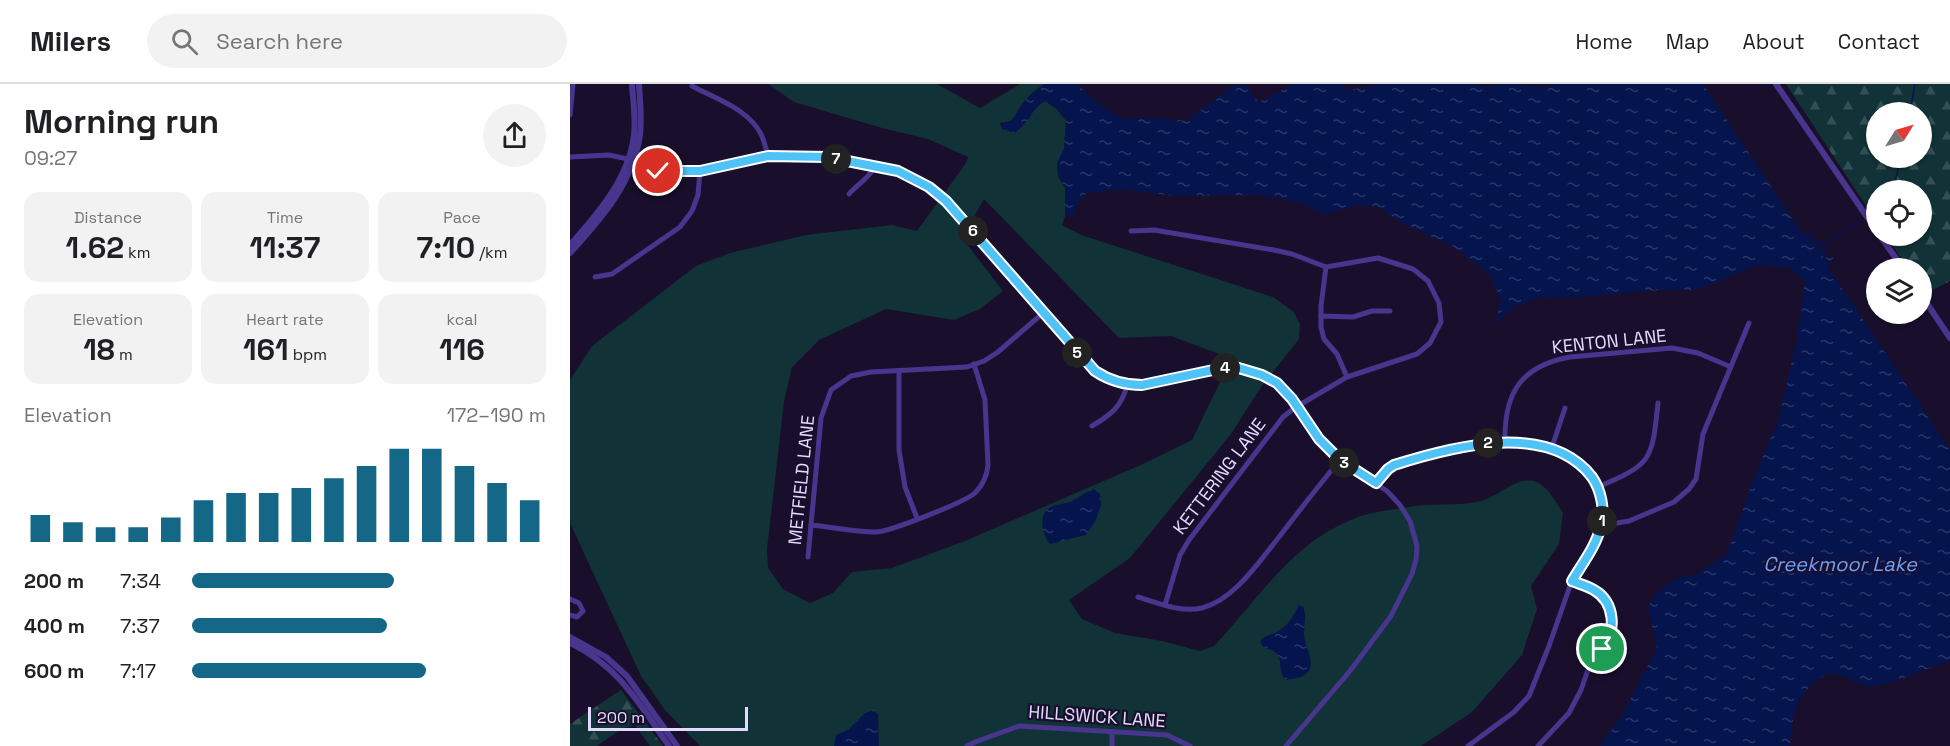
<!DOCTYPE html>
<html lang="en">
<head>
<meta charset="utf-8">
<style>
  body { margin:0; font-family:"Space Grotesk",sans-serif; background:#f2f2f2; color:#202124; height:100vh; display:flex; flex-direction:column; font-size:22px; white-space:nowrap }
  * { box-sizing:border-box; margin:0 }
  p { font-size:20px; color:#757577 }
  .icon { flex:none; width:33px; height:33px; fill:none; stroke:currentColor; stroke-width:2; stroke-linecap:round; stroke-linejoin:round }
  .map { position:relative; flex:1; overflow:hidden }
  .details { display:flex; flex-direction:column; background:#fff; width:570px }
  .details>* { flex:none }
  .needle { width:39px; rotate:53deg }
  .controls { position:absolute; left:1296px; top:18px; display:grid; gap:12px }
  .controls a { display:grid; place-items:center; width:66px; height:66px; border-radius:50%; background:#fff; box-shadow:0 2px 4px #0004; font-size:30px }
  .scale { position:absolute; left:18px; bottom:15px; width:160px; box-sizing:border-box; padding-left:6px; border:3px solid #e4daff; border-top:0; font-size:16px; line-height:21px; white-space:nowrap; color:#e4daff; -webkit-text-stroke:4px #190f2c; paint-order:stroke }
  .pin { position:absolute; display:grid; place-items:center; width:51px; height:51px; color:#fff; margin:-26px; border:3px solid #fff; border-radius:50%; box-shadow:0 2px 6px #0007 }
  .km { position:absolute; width:30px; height:30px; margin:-15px; border-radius:50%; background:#222; color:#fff; font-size:16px; line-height:30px; text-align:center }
  .round { display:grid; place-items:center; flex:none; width:63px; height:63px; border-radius:32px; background:#f2f2f2 }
  .headline { display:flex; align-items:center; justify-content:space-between; height:102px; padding:0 24px }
  h1 { font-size:33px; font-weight:700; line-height:45px }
  .metrics { display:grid; grid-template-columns:repeat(3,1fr); gap:9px; height:102px; padding:6px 24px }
  .metrics div { display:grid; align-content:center; border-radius:15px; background:#f2f2f2; text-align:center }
  .metrics b { font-size:30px; font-weight:700 }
  .metrics small { font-size:16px; font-weight:400 }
  .metrics p { font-size:16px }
  .chart { height:168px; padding:12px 24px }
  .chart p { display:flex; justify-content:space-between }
  .chart svg { width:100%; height:108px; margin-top:6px; stroke:#146787; stroke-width:6 }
  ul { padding:0 24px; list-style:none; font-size:20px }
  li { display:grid; grid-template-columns:96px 72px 1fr; align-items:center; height:45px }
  li i { height:15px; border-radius:8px; background:#146787 }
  header { display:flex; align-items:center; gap:36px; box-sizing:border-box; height:84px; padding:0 30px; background:#fff; border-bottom:2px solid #e0e0e0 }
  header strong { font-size:28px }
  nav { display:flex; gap:33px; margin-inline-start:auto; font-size:21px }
  .search { width:420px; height:54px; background:#f2f2f2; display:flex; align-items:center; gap:15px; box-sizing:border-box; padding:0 21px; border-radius:33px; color:#757577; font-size:22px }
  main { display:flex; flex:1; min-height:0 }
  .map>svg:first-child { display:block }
  .grass { fill:#113236; fill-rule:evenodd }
  .forest { fill:url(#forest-firs); fill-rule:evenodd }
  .water { fill:url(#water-ripples) }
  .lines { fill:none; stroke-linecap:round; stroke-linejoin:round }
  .stream { stroke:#06144d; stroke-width:1.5 }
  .minor { stroke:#48368e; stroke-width:5 }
  .tertiary { stroke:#48368e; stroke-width:6 }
  .route-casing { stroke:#fff; stroke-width:12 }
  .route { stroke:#4fc3f7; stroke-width:8 }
  .labels { text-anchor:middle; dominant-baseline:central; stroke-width:4.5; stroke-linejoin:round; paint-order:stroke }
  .street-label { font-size:18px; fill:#e4daff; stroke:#190f2c }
  .water-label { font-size:20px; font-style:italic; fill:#68a0ff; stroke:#190f2c }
</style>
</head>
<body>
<header>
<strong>Milers</strong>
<div class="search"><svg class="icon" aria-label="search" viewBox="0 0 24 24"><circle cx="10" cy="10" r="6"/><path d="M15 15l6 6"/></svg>Search here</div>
<nav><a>Home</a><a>Map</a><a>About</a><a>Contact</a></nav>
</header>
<main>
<section class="details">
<div class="headline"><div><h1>Morning run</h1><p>09:27</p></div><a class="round"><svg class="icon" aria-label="share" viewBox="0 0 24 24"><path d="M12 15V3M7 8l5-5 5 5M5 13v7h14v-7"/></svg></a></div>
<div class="metrics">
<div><p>Distance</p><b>1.62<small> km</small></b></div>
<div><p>Time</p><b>11:37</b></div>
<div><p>Pace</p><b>7:10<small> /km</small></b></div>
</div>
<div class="metrics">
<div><p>Elevation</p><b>18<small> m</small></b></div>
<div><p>Heart rate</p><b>161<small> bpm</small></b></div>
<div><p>kcal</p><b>116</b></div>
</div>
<div class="chart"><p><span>Elevation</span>172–190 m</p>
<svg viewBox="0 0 160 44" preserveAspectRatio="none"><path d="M5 44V33M15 44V36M25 44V38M35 44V38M45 44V34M55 44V27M65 44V24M75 44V24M85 44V22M95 44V18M105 44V13M115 44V6M125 44V6M135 44V13M145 44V20M155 44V27"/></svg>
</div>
<ul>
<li><b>200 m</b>7:34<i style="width:57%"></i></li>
<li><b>400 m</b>7:37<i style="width:55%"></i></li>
<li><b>600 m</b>7:17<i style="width:66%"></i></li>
</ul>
</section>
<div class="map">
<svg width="1380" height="662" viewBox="0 0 1380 662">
  <defs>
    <pattern id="forest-firs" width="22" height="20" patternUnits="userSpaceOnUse" patternTransform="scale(1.5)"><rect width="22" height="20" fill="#113236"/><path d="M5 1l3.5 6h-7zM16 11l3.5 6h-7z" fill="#344f54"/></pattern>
    <pattern id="water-ripples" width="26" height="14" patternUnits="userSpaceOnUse" patternTransform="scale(1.5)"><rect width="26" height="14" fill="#06144d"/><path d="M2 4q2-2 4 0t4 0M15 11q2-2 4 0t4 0" fill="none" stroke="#2a3668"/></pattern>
  </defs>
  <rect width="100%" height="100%" fill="#190f2c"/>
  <path class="grass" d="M198 0H367L410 24 450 0H475C456 11 453 20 441 37L430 39 459 35 464 24 475 17 487 25 496 37 494 65 487 79 488 92 495 104 496 120 495 132 492 141 511 151 703 213 724 228 730 240 729 255 691 303 661 350 560 474 499 516 512 535 545 549 592 557 630 567 644 562C687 517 721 460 781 436 798 428 820 426 839 423 861 419 885 422 907 418 929 415 953 383 974 403 981 409 987 420 993 429L989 460 961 502 967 525 952 571 902 628 851 662H130L95 626 71 592 0 439V296L22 262 126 182 160 169 236 151 322 141 347 147 396 79 398 73 358 55 312 44 224 18ZM414 115 549 254 601 252 652 271 650 298 622 356 573 380 395 457 322 484 282 488 263 509 240 519 213 505 198 484 197 465 214 318 222 283 249 256 316 225 384 236 410 225 433 207 392 154Z"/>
  <g class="forest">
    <path d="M1216 0H1380V197L1355 210 1352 205V184H1338L1316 152H1352V106H1306V137ZM1306 28H1352V74H1306Z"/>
    <path d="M51 606 93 662H80L65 641 51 645 27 662H0V640Z"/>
  </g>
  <g class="water">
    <path d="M475 0H507L523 15 551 35 583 34 617 37 664 1H674L689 18 724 0H771L778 6 814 0H904C915 7 923 0 936 0 952 0 967 7 983 0H1133L1233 151 1246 148 1239 158 1253 156 1244 167 1259 165 1252 174 1264 173 1257 182 1380 366V578H1375C1357 584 1321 601 1304 602 1286 602 1283 594 1269 591 1261 588 1254 591 1247 596 1225 612 1222 636 1220 662H1029L1050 635 1087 564 1078 523 1085 511 1103 496 1129 489 1157 469 1179 407 1209 333 1227 255 1235 197 1219 184 1187 181 1140 201 1121 206H1089L1013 213 968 214 943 223 925 241 931 215 919 190 884 163 834 140 821 132 811 123 788 121 768 127 752 130 732 119 687 111 604 112 553 105 517 109 509 116 504 130 495 132V104L488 91 487 79 494 65 496 37 487 25 475 17C460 26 459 40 444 49L432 45 430 39 441 37C454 20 455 12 475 0Z"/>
    <path d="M524 405 530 410 531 421 525 438 516 451 480 460C472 451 467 430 481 423 486 420 493 420 499 418 508 414 515 408 524 405Z"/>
    <path d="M729 521 733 522C737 532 734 539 734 550 734 564 751 584 731 593 726 595 721 594 717 596 706 588 714 577 706 569 702 565 698 566 693 563L690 557C695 551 701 551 707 548 719 541 723 532 729 521Z"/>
    <path d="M304 626 308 630 309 662H264L266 651 278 646 295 629Z"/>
  </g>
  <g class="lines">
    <g class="stream">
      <path d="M1340 28 1345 0"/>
      <path d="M1323 106 1331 74"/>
      <path d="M1299 129 1306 123"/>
      <path d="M1244 168 1290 136"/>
    </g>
    <g class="minor">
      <path d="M122 2C146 15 178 25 191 50 194 56 196 65 198 72"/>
      <path d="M0 31 3 0"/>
      <path d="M0 73 39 71 58 75 88 87H130L198 72 257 73 328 87 359 103 376 116 513 275C530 293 547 301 572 301L662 282 692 291 707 299 722 315 749 355 770 376 817 407 830 421 840 437 847 462 846 476 842 490 821 532 780 587 716 662"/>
      <path d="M279 110C287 100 299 95 305 82"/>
      <path d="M561 147 584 146 704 166 722 170 756 183 808 174 843 185 858 197 869 219 871 238 860 259 847 270 777 293 726 323 713 333 619 456 610 471 595 521"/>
      <path d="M756 183 751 222V243L754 255 767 270 777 293"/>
      <path d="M25 193 42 190 110 143 122 127 128 111 130 87"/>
      <path d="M751 232 783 233 802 227H820"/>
      <path d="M329 287V366L335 403 347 434"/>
      <path d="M522 342C541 331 552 322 557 301"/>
      <path d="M935 357C934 309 951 282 1000 273L1102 264 1128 269 1161 283"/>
      <path d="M981 366 995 324"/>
      <path d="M805 399 817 385 833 378 914 359 935 357 958 359 996 372 1017 386 1025 397 1029 406 1032 422V437L1029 449 1001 499 979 562 959 612 944 628 898 662"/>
      <path d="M1028 403C1082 380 1082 377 1088 319"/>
      <path d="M1032 437 1041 440 1059 437 1104 418 1119 405 1126 395 1133 350 1179 239"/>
      <path d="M241 441C262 443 284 448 306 448 319 448 395 418 405 409 413 401 417 392 418 381L415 316 404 280"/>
      <path d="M238 473 251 334 261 306 281 292 301 288 397 283 414 277 428 268 473 229"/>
      <path d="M568 513C588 519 611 529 632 524 664 516 689 478 709 453 729 427 749 401 770 376"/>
      <path d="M0 515 9 519 13 527 7 533 0 531"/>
      <path d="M397 662 405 658 449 642 597 651 620 662"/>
      <path d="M542 662V648"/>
      <path d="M968 662 999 629 1011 606 1020 580 1040 556 1042 531 1037 518 1025 506 1002 497"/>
    </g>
    <g class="tertiary">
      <path d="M1206 0 1306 146"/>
      <path d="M1310 152 1333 184"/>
      <path d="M0 161C28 130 59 94 64 51 66 34 63 17 62 0"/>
      <path d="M0 169C31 135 63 99 70 51 72 34 70 17 69 0"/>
      <path d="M1352 212 1380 254"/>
      <path d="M0 553 36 573 57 592 107 662"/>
      <path d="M0 559C49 582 69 620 99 662"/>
    </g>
  </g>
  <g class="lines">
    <g class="route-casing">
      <path id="route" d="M88 87H130L198 72 257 73 328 87 359 103 376 117 525 287C540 297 554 301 572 301L662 282 692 291 707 299 722 315 749 355 770 376 806 399 818 385 824 381C881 363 978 336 1022 393 1031 406 1035 425 1031 441 1027 461 1012 480 1002 497 1009 500 1018 502 1024 506 1045 518 1047 548 1032 565"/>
    </g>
    <use href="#route" class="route"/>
  </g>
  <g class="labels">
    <g class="street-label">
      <text transform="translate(1039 257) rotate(-6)">KENTON LANE</text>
      <text transform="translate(649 392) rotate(-53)">KETTERING LANE</text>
      <text transform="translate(231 396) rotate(-84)">METFIELD LANE</text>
      <text transform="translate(527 632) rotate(4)">HILLSWICK LANE</text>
    </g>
    <g class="water-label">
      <text x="1270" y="480">Creekmoor Lake</text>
    </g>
  </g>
</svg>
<div class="controls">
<a><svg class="needle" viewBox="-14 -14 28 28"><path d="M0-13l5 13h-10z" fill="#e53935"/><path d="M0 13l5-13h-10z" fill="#757577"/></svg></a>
<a><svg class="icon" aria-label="locate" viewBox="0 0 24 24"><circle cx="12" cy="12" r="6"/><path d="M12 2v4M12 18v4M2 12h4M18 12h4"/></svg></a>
<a><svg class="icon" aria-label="layers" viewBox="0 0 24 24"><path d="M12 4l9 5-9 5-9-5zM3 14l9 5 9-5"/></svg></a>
</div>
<div class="scale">200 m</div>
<div class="pin" style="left:1032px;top:565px;background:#1e9e55"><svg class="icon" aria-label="arrive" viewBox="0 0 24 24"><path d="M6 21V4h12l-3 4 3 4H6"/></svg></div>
<div class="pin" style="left:88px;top:87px;background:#d93025"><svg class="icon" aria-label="check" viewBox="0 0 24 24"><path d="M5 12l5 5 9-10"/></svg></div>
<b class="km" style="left:1032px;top:437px">1</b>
<b class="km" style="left:918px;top:359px">2</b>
<b class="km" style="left:774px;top:379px">3</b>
<b class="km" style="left:655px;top:284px">4</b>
<b class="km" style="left:507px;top:269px">5</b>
<b class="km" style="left:403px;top:147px">6</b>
<b class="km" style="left:266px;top:75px">7</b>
</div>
</main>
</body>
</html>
